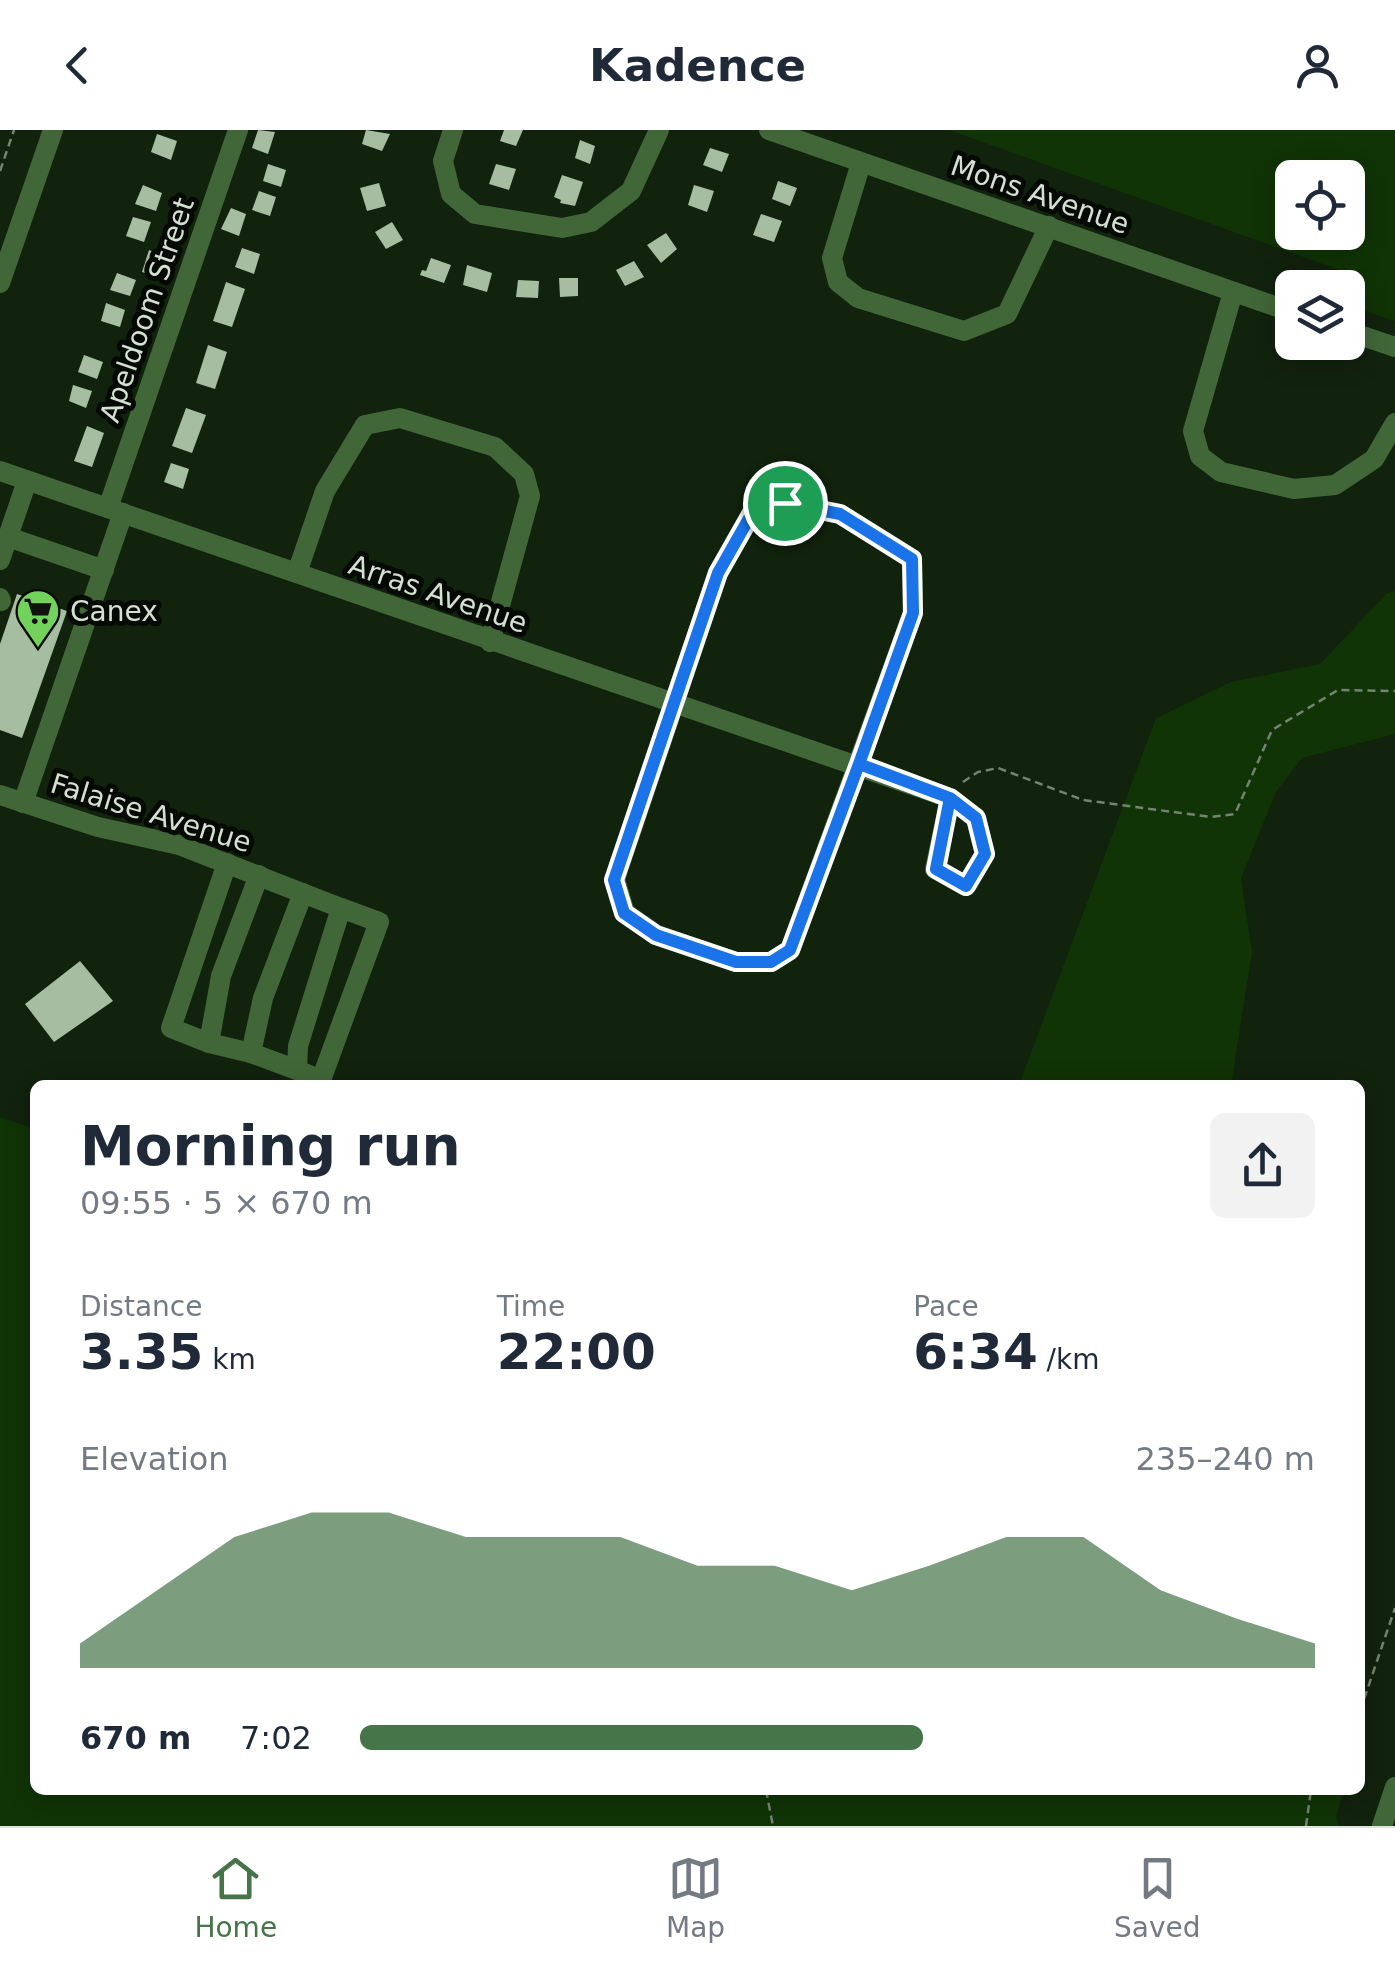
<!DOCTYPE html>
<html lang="en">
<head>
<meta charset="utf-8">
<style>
  body { margin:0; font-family:"DejaVu Sans",sans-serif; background:#f2f2f3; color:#1f2937; height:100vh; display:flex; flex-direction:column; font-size:38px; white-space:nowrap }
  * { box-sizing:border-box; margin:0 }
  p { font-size:32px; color:#747a83 }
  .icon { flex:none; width:55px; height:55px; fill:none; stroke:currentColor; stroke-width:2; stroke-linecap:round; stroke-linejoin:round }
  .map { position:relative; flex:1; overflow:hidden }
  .details { position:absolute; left:30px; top:950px; width:1335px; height:715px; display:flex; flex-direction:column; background:#fff; border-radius:15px; box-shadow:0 5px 25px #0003 }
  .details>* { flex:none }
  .controls { position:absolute; left:1275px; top:30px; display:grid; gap:20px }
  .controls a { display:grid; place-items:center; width:90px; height:90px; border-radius:15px; background:#fff; box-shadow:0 5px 25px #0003; font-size:50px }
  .pin { position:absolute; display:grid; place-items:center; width:85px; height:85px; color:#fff; margin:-42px; border:5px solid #fff; border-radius:50%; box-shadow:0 2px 10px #0007 }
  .round { display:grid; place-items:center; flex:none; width:105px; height:105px; border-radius:15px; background:#f2f2f3 }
  .headline { display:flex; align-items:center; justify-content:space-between; height:170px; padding:0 50px }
  h1 { font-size:55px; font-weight:700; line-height:75px }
  .metrics { display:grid; grid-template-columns:repeat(3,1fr); gap:15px; height:170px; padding:10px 50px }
  .metrics div { display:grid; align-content:center }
  .metrics b { font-size:50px; font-weight:700 }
  .metrics small { font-size:28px; font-weight:400 }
  .metrics p { font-size:28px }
  .chart { height:280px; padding:20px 50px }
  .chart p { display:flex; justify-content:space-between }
  .chart svg { width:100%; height:180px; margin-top:10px; fill:#457548; opacity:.7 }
  ul { padding:0 50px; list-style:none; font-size:32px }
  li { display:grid; grid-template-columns:160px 120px 1fr; align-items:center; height:75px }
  li i { height:25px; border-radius:12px; background:#457548 }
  header { display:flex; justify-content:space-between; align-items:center; height:130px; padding:0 50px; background:#fff; font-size:45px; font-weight:700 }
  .menu { display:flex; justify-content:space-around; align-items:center; height:140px; border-top:2px solid #e0e1e3; background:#fff; font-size:28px; color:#747a83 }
  .menu a { display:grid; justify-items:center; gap:5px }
  .menu .active { color:#457548 }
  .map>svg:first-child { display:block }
  .green { fill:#103406; fill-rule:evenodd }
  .building { fill:#a7bda2 }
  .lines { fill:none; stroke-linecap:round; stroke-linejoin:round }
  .path { stroke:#758372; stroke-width:2.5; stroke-dasharray:8 5; stroke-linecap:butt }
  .minor { stroke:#416738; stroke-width:20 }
  .route-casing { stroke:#fff; stroke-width:20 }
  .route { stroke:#1a73e8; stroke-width:12 }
  .labels { text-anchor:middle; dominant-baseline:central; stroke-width:10; stroke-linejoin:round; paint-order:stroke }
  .street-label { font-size:28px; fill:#d4e0d2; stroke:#040903 }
  .poi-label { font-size:28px; fill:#d4e0d2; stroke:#040903; text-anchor:start }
</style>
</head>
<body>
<header><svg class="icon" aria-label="back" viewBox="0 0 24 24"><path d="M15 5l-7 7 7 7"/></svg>Kadence<svg class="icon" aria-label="person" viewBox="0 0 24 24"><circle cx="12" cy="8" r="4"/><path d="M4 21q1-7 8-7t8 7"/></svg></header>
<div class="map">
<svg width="1395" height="1696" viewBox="0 0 1395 1696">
  <rect width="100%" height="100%" fill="#11220d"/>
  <g class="green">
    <path d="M949 0H1395V191L1348 175 1347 157 1351 144ZM1292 48H1348V102H1292Z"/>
    <path d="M1395 461V604L1302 628 1276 662 1241 748 1252 822 1231 955H1019L1156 588 1231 552 1320 534 1387 463Z"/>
    <path d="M0 987 35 999V1660H1344L1336 1686 1339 1696H0Z"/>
  </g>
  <g class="building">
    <path d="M258 0 275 2 268 24 252 18Z"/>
    <path d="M366 0 390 4 382 21 362 14Z"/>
    <path d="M504 0H523L516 16 500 11Z"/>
    <path d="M157 4 177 11 171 30 151 22Z"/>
    <path d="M580 10 595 16 590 34 575 28Z"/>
    <path d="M710 18 729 24 722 42 703 35Z"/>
    <path d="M268 34 286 40 281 57 263 51Z"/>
    <path d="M496 34 516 39 509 60 489 54Z"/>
    <path d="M562 45 583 52 575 76 560 73 561 70 554 67Z"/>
    <path d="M778 51 797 58 790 76 772 69Z"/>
    <path d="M379 53 386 76 367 81 360 58Z"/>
    <path d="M143 55 162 63 156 81 135 74Z"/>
    <path d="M694 55 714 61 707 82 688 75Z"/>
    <path d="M259 61 276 67 270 86 252 80Z"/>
    <path d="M231 78 246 84 239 106 221 99Z"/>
    <path d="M761 84 782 91 774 112 753 105Z"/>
    <path d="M133 87 151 92 144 112 126 106Z"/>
    <path d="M392 92 403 110 386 119 375 102Z"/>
    <path d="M666 103 677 119 661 133 647 115Z"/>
    <path d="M242 118 260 124 254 144 235 137Z"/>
    <path d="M149 120 165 126 158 147 142 142Z"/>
    <path d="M431 128 451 135 444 153 420 145 422 140 426 141Z"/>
    <path d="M634 131 644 147 625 156 616 140Z"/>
    <path d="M467 135 492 143 487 162 463 155Z"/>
    <path d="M117 143 136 150 130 166 110 160Z"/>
    <path d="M559 148H578V166L560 167Z"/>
    <path d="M518 150 539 151 538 168 516 167Z"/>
    <path d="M226 152 245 159 232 197 213 191Z"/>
    <path d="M106 173 125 180 120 197 101 191Z"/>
    <path d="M208 215 227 222 215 259 196 253Z"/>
    <path d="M84 225 103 232 97 249 78 242Z"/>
    <path d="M73 255 92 261 86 278 69 271Z"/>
    <path d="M186 278 206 285 192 323 172 316Z"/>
    <path d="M87 296 104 303 92 337 74 331Z"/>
    <path d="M171 333 189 339 183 359 164 352Z"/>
    <path d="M17 464 67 481 22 608 0 600V514Z"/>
    <path d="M80 831 113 871 54 912 25 874Z"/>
  </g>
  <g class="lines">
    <g class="path">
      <path d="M0 41 14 0"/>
      <path d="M963 652 978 642 998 638 1083 670 1211 687 1235 684 1272 600 1338 560 1395 561"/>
      <path d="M1360 1581 1395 1478"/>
      <path d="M766 1660 773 1696"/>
      <path d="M1306 1696 1311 1660"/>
    </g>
    <g class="minor">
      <path d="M453 0 443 31 451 64 475 84 562 98 591 92 631 61 659 0"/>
      <path d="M769 0 1292 182"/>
      <path d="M861 33 832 128 838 152 858 168 964 201 1007 184 1049 96"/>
      <path d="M0 153 53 0"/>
      <path d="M1233 162 1193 301 1200 326 1221 342 1294 359 1335 355 1374 329 1395 293"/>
      <path d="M1348 201 1395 217"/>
      <path d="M0 341 950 668 976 688 985 724 966 756 935 739 950 668"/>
      <path d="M785 373 840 384 912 429 913 483 790 820 771 832H736L656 805 625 783 615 749 718 443 752 383Z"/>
      <path d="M108 378 238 0"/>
      <path d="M8 407 104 440"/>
      <path d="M0 430 27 351"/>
      <path d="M297 443 325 361 365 295 400 288 495 317 524 344 530 366 490 512"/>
      <path d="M0 468 1 471"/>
      <path d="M0 665 98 697 179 715 341 778"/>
      <path d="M23 673 123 383"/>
      <path d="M227 733 171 898 209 913 221 846 259 745"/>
      <path d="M209 913 251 923"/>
      <path d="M297 940 321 950 379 792 341 778 298 916 297 940 251 923 263 868 303 763"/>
      <path d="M1382 1696 1395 1657"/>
    </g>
  </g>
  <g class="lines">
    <g class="route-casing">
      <path id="route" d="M785 373 752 383 718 443 614 750 624 783 656 805 736 832H771L790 820 859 634 950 668 936 739 966 756 985 724 976 688 950 668 859 634 913 483 912 429 840 384 785 373"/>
    </g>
    <use href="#route" class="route"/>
  </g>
  <defs>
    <g id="supermarket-pin" transform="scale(2.25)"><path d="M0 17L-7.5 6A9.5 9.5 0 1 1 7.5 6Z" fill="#73d25c" stroke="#040903"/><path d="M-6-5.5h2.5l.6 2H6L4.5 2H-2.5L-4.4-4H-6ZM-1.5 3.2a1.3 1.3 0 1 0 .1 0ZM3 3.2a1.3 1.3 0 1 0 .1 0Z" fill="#111"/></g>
  </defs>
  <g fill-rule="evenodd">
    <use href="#supermarket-pin" x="38" y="481"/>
  </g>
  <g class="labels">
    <g class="street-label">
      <text transform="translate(1040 65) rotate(19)">Mons Avenue</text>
      <text transform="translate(147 180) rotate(-71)">Apeldoom Street</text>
      <text transform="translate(438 464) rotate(19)">Arras Avenue</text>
      <text transform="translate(151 683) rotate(17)">Falaise Avenue</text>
    </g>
    <g class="poi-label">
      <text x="70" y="481">Canex</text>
    </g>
  </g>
</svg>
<div class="controls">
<a><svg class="icon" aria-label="locate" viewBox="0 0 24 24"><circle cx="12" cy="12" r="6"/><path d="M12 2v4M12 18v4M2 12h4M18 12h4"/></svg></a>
<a><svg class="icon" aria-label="layers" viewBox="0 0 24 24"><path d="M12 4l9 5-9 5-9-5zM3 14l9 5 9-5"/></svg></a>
</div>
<div class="pin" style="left:785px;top:373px;background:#1e9e55"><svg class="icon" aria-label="arrive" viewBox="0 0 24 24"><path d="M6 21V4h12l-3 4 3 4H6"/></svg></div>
<section class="details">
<div class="headline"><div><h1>Morning run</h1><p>09:55 · 5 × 670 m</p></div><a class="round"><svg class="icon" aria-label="share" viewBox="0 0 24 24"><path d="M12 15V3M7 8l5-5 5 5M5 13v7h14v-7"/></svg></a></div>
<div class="metrics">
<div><p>Distance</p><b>3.35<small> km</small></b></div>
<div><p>Time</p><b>22:00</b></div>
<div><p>Pace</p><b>6:34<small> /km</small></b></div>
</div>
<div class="chart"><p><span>Elevation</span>235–240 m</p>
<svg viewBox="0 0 160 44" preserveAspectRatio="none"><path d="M0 44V38L10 25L20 12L30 6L40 6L50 12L60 12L70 12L80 19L90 19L100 25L110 19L120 12L130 12L140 25L150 32L160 38V44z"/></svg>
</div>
<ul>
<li><b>670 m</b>7:02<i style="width:59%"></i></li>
</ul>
</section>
</div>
<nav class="menu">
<a class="active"><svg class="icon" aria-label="home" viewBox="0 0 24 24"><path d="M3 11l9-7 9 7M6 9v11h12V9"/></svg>Home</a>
<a><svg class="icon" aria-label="map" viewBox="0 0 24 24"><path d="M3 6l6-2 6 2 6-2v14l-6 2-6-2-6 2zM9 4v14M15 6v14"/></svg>Map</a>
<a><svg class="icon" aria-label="saved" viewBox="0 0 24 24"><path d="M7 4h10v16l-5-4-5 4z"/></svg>Saved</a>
</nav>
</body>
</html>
